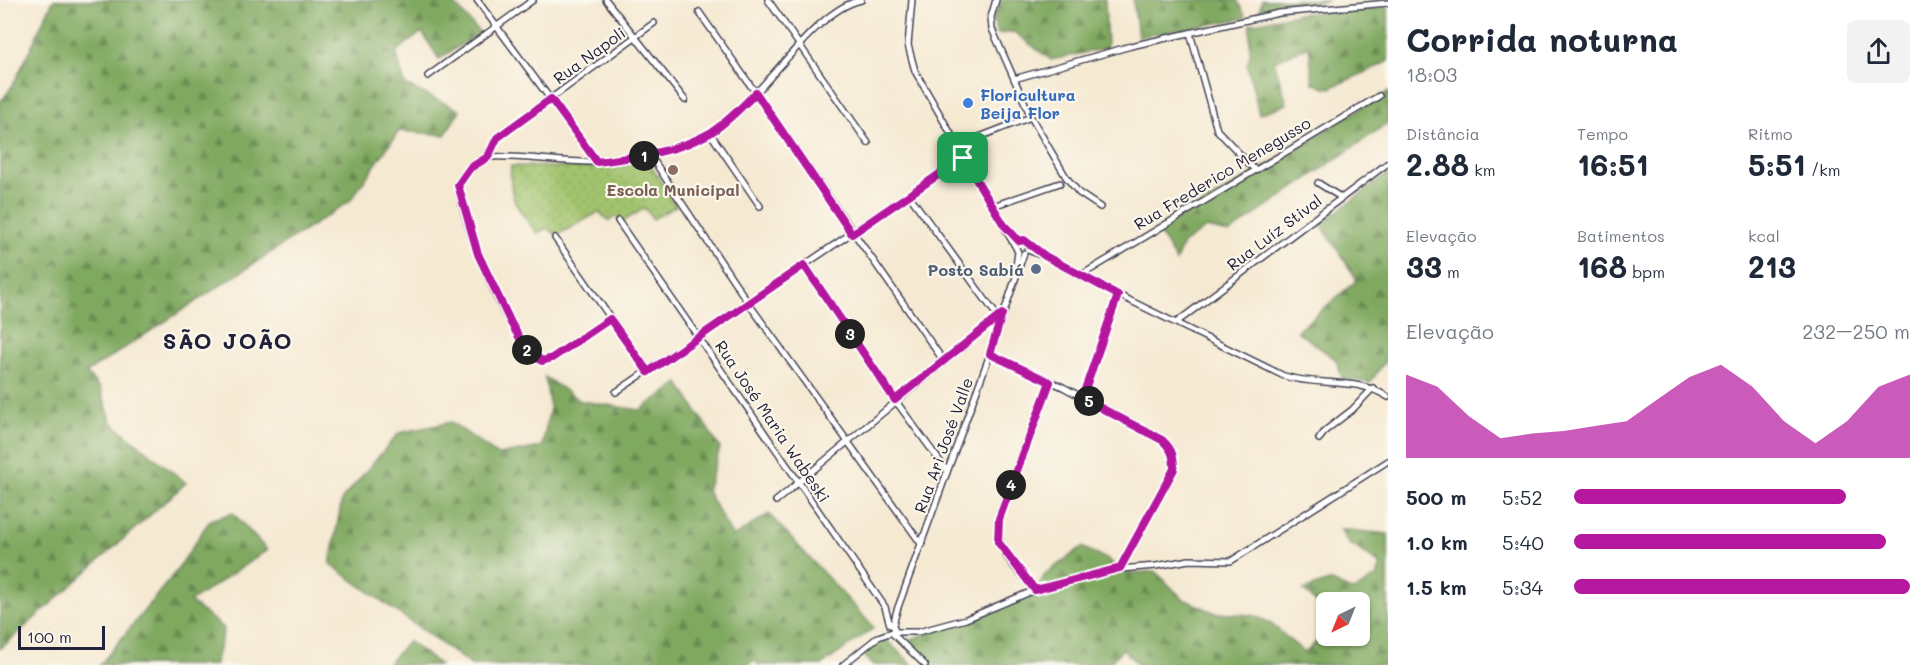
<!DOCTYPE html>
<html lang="pt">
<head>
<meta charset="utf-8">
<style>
  body { margin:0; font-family:Mali,sans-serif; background:#f2f2f3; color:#1f2937; height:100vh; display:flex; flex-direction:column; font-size:22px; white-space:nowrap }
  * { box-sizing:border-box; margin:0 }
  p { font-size:20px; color:#747a83 }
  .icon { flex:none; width:33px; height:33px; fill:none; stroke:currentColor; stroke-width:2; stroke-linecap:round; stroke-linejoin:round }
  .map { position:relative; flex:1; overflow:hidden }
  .drawer { display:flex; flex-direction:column; background:#fff; width:540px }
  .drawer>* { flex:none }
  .needle { width:39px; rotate:223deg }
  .fabs { position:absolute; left:1316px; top:592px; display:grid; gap:12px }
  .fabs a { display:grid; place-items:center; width:54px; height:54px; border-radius:9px; background:#fff; box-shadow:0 2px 4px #0004; font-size:30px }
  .scale { position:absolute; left:18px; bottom:15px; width:87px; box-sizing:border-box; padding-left:6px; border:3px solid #22223b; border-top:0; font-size:16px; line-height:21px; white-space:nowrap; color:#22223b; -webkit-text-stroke:4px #fbf7ec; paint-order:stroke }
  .pin { position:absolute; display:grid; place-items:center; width:51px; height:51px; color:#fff; margin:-26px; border-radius:12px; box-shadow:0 3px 9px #0006 }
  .km { position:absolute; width:30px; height:30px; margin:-15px; border-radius:50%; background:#222; color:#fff; font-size:16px; line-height:30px; text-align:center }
  .round { display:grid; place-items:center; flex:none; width:63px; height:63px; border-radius:9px; background:#f2f2f3 }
  .overview { display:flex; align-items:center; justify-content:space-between; height:102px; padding:0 18px }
  h1 { font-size:33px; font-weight:700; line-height:45px }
  .stats { display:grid; grid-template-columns:repeat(3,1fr); gap:9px; height:102px; padding:6px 18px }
  .stats div { display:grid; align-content:center }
  .stats b { font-size:30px; font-weight:700 }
  .stats small { font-size:16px; font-weight:400 }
  .stats p { font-size:16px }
  .chart { height:168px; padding:12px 18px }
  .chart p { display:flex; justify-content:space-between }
  .chart svg { width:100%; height:108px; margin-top:6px; fill:#b5179e; opacity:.7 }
  ul { padding:0 18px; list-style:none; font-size:20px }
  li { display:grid; grid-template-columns:96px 72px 1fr; align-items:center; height:45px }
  li i { height:15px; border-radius:8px; background:#b5179e }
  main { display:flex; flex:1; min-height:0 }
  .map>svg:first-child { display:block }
  .green { fill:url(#green-dots); stroke:#627254; stroke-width:1.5 }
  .forest { fill:url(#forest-firs); stroke:#51664e; stroke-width:1.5 }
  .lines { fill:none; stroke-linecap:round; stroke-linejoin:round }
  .minor-casing { stroke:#424052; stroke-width:8 }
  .minor { stroke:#fff; stroke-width:5 }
  .route-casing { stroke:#fff; stroke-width:12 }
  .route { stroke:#b5179e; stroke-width:8 }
  .shop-dot { fill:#3f7fe0; stroke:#fbf7ec; stroke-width:2 }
  .education-dot { fill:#8d6e63; stroke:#fbf7ec; stroke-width:2 }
  .service-dot { fill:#5c6f8a; stroke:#fbf7ec; stroke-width:2 }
  .labels { text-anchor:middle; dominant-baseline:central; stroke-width:4.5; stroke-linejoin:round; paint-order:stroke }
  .street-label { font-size:16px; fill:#22223b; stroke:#fbf7ec }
  .shop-label { font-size:16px; font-weight:bold; fill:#366cbe; stroke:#fbf7ec; text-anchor:start }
  .education-label { font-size:16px; font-weight:bold; fill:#785e54; stroke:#fbf7ec }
  .service-label { font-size:16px; font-weight:bold; fill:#4e5e75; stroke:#fbf7ec; text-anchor:end }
  .district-label { font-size:22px; font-weight:bold; letter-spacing:1.5px; fill:#22223b; stroke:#fbf7ec }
</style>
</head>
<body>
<main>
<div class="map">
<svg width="1388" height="665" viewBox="0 0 1388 665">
  <defs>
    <pattern id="green-dots" width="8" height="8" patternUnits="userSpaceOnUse" patternTransform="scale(1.5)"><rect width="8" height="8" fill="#a1c36d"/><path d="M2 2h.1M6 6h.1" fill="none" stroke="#8aa75f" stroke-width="1.8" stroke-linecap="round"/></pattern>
    <pattern id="forest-firs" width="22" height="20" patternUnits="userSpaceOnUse" patternTransform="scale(1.5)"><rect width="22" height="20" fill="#80a960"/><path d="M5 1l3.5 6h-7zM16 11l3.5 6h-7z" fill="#688950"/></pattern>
  </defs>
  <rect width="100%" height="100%" fill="#fbf7ec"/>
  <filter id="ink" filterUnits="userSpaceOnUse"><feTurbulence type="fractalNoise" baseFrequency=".0167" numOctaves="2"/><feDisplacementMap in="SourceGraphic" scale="12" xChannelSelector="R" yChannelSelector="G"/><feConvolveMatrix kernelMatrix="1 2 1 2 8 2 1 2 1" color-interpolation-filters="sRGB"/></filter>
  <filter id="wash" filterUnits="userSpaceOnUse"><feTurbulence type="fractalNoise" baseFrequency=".008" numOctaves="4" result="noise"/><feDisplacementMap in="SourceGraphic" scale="24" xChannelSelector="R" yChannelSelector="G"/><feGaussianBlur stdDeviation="1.35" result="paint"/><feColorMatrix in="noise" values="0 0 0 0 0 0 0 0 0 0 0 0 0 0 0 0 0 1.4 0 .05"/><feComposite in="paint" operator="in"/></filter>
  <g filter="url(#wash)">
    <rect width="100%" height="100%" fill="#f5e9d2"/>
    <path class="green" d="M648 161 676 206 653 219 645 208 622 222 616 216 609 221 599 212 557 235 547 228 537 233C517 209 508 198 511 166L614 168Z"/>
    <g class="forest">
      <path d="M54 0H451L480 33 439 59 422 32 396 52 405 85 460 110 445 135 399 131 350 201 86 373 100 388 112 423 186 483 0 649V101C14 93 42 19 54 0Z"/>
      <path d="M1002 0H1105L1107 48 1051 60 1014 32 998 34 993 20Z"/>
      <path d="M1133 0H1237L1246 18 1138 37Z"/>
      <path d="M1262 0H1326L1327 1 1259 12Z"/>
      <path d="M1388 7V62L1330 88 1313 84 1309 46 1274 61 1287 104 1259 114 1247 64 1250 55V24L1297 14Z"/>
      <path d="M1388 92V123L1229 233 1206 228 1183 244 1176 261 1158 231Z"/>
      <path d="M1388 173V357L1370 383 1342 378 1336 360 1297 331 1357 280 1321 224Z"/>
      <path d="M545 377 581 401 640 410 679 383 720 448 707 491 733 537 769 514 874 628 822 665H759L754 660 748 665H471L330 564 342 499 399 433 451 422 498 455 542 447 550 408Z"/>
      <path d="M233 513 267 550 190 602 224 628 215 665H100L178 569 210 520Z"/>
      <path d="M1340 529 1388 534V661L1385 665H1138L1123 649 1108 665H930L912 646 910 639 973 620 1036 592 1045 574 1082 547 1111 561 1118 574 1155 571 1183 599 1216 613 1253 615 1270 623 1305 653 1326 632V636H1359V603H1326V612L1303 590 1329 581 1354 591 1378 575 1380 564 1347 542Z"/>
      <path d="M883 637 913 665H873L862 654Z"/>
      <path d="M408 641 440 665H387Z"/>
    </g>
  </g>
  <g filter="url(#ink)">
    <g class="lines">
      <g class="minor-casing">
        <g id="minor">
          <path d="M477 0 597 162"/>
          <path d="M606 0 685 100"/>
          <path d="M768 0 868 143"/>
          <path d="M912 0 908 45 915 71 1015 246 1018 252 1016 266"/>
          <path d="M996 0 991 17 992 29 1031 117 1066 177 1079 193 1100 207"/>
          <path d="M699 12 943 360"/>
          <path d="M1190 33 1217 130 1254 169"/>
          <path d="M428 76 533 0"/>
          <path d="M1014 79 1131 46 1279 13 1388 3"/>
          <path d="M710 133 760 206"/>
          <path d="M956 146 1031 117"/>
          <path d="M650 155 749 304 922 545"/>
          <path d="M488 157C524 155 561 163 597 162 635 160 674 152 708 134 760 106 810 11 861 0"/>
          <path d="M1318 183 1342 198"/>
          <path d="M909 195 998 317"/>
          <path d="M993 206 1060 183"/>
          <path d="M618 221 885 607 890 625"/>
          <path d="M555 238 648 372"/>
          <path d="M1019 241 1024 240 1045 256 1080 276 1284 376C1320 387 1355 376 1388 397"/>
          <path d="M1028 250 1038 254"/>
          <path d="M804 265 895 400 947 471"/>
          <path d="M1080 276 1379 96"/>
          <path d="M610 319 552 358 542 361C508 342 463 225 458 185 463 171 474 168 485 159 490 155 493 144 497 138L654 23"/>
          <path d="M1177 322 1388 163"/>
          <path d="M990 354 1063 387 1162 440 1171 448 1174 469 1120 569"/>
          <path d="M616 392 963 158"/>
          <path d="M1082 397 1118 295"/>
          <path d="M1319 439 1326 430 1352 410 1373 388"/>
          <path d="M776 501 1001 315"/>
          <path d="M1035 590C1015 567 994 551 999 519L1050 382"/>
          <path d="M895 632H918L966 619 1035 590 1120 569 1156 566 1189 560 1231 561 1388 461"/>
          <path d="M893 634 925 665"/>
          <path d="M843 665 878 637 895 631 893 625 897 610 990 354 1024 253"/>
        </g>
      </g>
      <use href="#minor" class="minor"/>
    </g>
  </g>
  <g class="lines" filter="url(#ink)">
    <g class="route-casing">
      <path id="route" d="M756 93 852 234 963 158 1004 225 1019 241 1024 240 1045 256 1118 295 1082 398 1162 440C1172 449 1174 456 1174 469L1120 568 1035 590 998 542 999 519 1050 382 990 354 1002 314 895 400 804 265 648 372 610 319 552 358 542 361 526 349 511 323 478 254 458 185 470 168 488 157 497 138 551 99 597 162C635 157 675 153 710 133 727 123 741 107 756 93Z"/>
    </g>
    <use href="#route" class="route"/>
  </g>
  <circle class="shop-dot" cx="968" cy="103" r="6"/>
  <circle class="education-dot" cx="673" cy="170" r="6"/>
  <circle class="service-dot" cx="1036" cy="269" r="6"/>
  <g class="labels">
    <g class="street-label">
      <text transform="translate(589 55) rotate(-36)">Rua Napoli</text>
      <text transform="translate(1222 173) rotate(-31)">Rua Frederico Menegusso</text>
      <text transform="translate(1274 232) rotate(-37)">Rua Luíz Stival</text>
      <text transform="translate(773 421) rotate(56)">Rua José Maria Wabeski</text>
      <text transform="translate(943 445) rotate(-70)">Rua Ari José Valle</text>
    </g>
    <g class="shop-label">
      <text x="980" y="94">Floricultura<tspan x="980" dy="18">Beija Flor</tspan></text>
    </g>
    <g class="education-label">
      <text x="673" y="189">Escola Municipal</text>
    </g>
    <g class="service-label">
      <text x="1024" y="269">Posto Sabiá</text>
    </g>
    <g class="district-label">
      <text x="228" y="340">SÃO JOÃO</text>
    </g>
  </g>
</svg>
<div class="fabs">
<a><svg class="needle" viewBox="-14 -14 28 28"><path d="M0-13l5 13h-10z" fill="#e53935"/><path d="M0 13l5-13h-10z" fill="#747a83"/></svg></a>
</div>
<div class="scale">100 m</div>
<div class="pin" style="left:963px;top:158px;background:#1e9e55"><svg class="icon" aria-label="arrive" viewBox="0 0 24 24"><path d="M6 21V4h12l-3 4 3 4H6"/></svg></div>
<b class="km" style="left:644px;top:156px">1</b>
<b class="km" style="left:527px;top:350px">2</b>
<b class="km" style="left:850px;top:334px">3</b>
<b class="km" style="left:1011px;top:485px">4</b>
<b class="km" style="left:1089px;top:401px">5</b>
</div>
<section class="drawer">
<div class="overview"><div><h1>Corrida noturna</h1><p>18:03</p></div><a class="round"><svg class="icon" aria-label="share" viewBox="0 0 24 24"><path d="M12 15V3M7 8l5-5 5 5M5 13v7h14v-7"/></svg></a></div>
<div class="stats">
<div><p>Distância</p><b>2.88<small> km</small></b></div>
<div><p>Tempo</p><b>16:51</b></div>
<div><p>Ritmo</p><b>5:51<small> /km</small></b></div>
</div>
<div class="stats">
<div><p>Elevação</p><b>33<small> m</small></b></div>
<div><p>Batimentos</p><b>168<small> bpm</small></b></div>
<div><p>kcal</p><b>213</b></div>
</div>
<div class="chart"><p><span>Elevação</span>232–250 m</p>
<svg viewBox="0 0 160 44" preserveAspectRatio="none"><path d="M0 44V10L10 15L20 27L30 36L40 34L50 33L60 31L70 29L80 20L90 11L100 6L110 15L120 29L130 38L140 29L150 15L160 10V44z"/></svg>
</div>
<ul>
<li><b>500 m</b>5:52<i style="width:81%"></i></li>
<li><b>1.0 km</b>5:40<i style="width:93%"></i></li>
<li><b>1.5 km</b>5:34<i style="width:100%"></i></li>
</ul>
</section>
</main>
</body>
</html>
